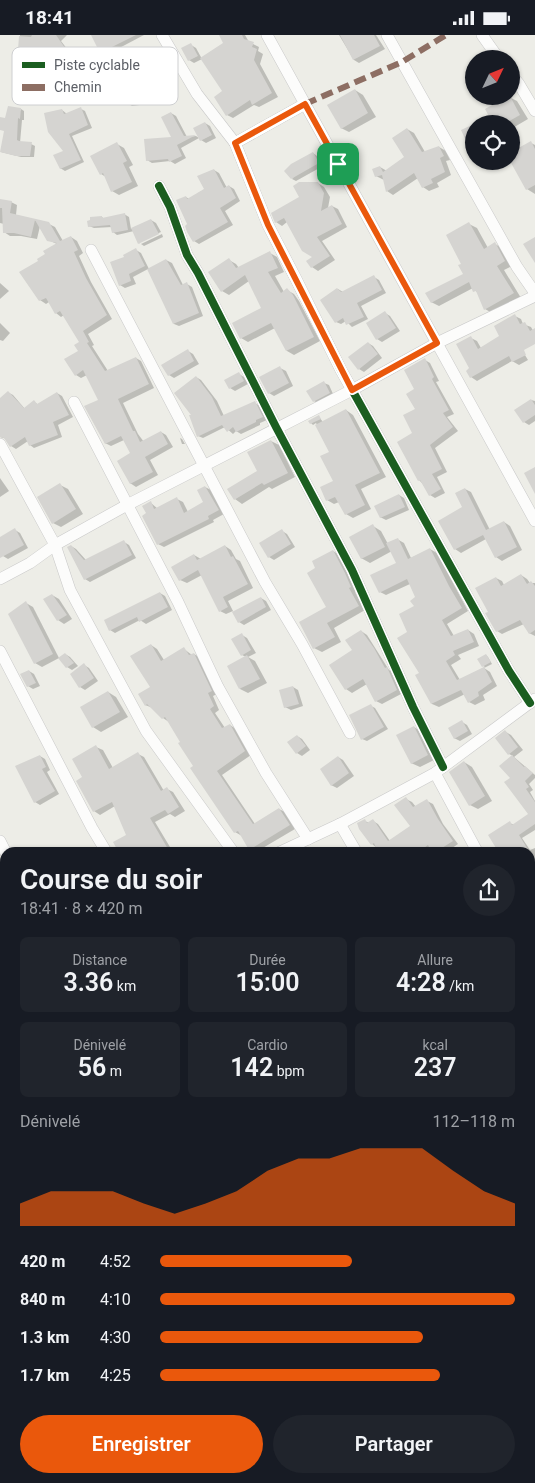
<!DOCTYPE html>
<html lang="fr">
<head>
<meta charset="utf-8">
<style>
  body { margin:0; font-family:Roboto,sans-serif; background:#20242c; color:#f1f3f6; height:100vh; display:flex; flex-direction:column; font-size:19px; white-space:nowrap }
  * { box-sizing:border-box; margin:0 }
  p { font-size:16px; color:#9ea1a6 }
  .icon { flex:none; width:28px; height:28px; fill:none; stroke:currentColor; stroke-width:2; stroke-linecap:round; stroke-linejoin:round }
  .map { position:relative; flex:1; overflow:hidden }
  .panel { position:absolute; left:0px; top:812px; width:535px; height:636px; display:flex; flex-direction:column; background:#171b24; border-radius:15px 15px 0 0; box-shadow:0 1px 4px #0004 }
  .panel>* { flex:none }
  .needle { width:32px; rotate:47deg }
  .controls { position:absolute; left:465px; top:15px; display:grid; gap:10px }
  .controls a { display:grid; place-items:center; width:55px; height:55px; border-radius:50%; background:#171b24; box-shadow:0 1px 4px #0004; font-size:25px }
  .pin { position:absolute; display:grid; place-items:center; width:42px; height:42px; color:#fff; margin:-21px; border-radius:10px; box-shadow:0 2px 8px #0006 }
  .round { display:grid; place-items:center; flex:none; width:52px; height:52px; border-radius:26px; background:#20242c }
  .overview { display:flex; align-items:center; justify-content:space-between; height:85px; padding:0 20px }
  h1 { font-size:28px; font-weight:600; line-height:38px }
  .stats { display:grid; grid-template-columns:repeat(3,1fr); gap:8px; height:85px; padding:5px 20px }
  .stats div { display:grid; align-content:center; border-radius:8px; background:#20242c; text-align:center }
  .stats b { font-size:25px; font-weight:600 }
  .stats small { font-size:14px; font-weight:400 }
  .stats p { font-size:14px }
  .chart { height:140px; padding:10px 20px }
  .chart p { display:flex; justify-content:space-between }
  .chart svg { width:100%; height:90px; margin-top:5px; fill:#ea580c; opacity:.7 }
  .cta { display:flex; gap:10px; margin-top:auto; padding:10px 20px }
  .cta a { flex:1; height:58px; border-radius:30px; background:#ea580c; color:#fff; font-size:20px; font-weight:600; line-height:58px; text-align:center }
  .cta a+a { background:#20242c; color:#f1f3f6 }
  ul { padding:0 20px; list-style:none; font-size:16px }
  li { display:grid; grid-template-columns:80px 60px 1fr; align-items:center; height:38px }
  li i { height:12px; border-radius:6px; background:#ea580c }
  .status { display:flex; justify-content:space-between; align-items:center; height:35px; padding:0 25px; background:#171b24; direction:ltr }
  .status svg { height:14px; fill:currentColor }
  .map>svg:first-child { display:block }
  .shadow { fill:#0003 }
  .building { fill:#d5d4d1 }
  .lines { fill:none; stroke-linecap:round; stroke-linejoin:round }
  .minor-casing { stroke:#c9c9c9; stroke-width:12 }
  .minor { stroke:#fcfcfb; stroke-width:11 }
  .quiet { stroke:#8d6e63; stroke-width:6; stroke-dasharray:12 6; stroke-linecap:butt }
  .cycleway-casing { stroke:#fff; stroke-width:11 }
  .cycleway { stroke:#1b5e20; stroke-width:8 }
  .route-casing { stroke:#fff; stroke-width:10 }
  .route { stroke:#ea580c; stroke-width:6 }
  .key { fill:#fff; stroke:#cecfd1; stroke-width:1 }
  .key-label { font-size:14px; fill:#5c5f66 }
</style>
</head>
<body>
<div class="status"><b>18:41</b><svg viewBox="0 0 49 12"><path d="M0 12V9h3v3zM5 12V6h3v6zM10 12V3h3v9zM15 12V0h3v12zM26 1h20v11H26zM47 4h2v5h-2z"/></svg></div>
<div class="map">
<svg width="535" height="1448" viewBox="0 0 535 1448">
  <rect width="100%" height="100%" fill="#edede7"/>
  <g class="shadow">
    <path d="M20 0H67L61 6 74 23 60 33 62 35 54 41 49 39 35 18 24 17 20 15Z"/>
    <path d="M98 0H144L106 20 101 17Z"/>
    <path d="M220 0H245L249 7 259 12 258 16 263 19 260 29 278 62 259 72 254 70 233 83 227 80 223 57 225 9Z"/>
    <path d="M339 0H376L385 14 359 28 354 25Z"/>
    <path d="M191 10 196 13 202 24 194 28 189 25Z"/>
    <path d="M133 52 138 55 140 70 132 71 127 68Z"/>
    <path d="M355 55 363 60 376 82 349 97 341 93Z"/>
    <path d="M509 62 517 66 528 84 511 94V89H479L491 83Z"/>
    <path d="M21 74 24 76V85H22L20 108 31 109 35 111 34 122H21L1 117Z"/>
    <path d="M81 74 85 76 92 93 72 101 84 127 65 136 60 133 65 116 62 75 67 79Z"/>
    <path d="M171 78 176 81 187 102 196 101 199 103 181 113 186 123 175 129 170 126 152 128 147 125 173 103Z"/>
    <path d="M205 88 210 91 216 103 206 108 201 105Z"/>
    <path d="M407 94 414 98 425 117 439 112 446 116 450 125 446 126 451 140 437 148 439 152 429 156 423 152 418 143 393 160 387 156 384 145 376 141 380 132 387 136 405 123Z"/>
    <path d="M531 108 535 110V159L527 154 511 125V118Z"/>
    <path d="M117 109 124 113 133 130 129 132 138 151 119 160 112 156 106 142 101 139Z"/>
    <path d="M313 118 317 121 323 131 296 146 292 144Z"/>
    <path d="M214 135 219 138 227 153 229 151 234 154 240 166 225 176 233 190 199 209 194 206 188 190 186 162 189 164 205 154Z"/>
    <path d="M318 148 324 152 330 162 328 173 332 171 338 174 347 192 322 206 335 225 318 236 312 232 315 222 287 187 282 191 276 187 273 179 301 162Z"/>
    <path d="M0 165 11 167 17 170 16 180 49 189 55 192 63 206 71 202 77 206 83 218 79 221 91 247 112 284 88 299 94 310 92 311 108 336 136 323 141 326 154 353 123 368 138 399 144 407 161 397 166 400 173 412 150 425 158 440 136 452 130 448 132 419 124 405 111 411 105 408 99 365 87 340 81 343 76 340 81 308 64 280 61 282 56 278 49 267 46 269 40 265 39 226 57 209 48 205 40 191 37 204 21 201H10L4 197V189L0 188Z"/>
    <path d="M124 179 129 182 131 194 151 185 156 188 161 197 140 206V209L134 196 117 200 113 197 112 192 94 193 89 191 102 182 104 184Z"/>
    <path d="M469 189 477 193 488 213 495 209 502 213 512 231 504 235 521 263 492 278 485 274 478 258 473 253 439 271 431 267 464 239 463 229Z"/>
    <path d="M162 199 163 202 144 211 141 209Z"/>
    <path d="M136 215 141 218 149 234 166 225 172 228 183 250 187 249 192 252 203 281 179 291 174 289 148 234 133 242 136 249 125 253 120 250 126 222Z"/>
    <path d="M270 218 277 222 284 237 275 241 284 257 287 255 294 259 299 266 320 306 294 320 287 316 275 293 248 307 241 303 263 273 249 246 229 260 222 256 229 225 236 229 239 233Z"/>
    <path d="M374 242 379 245 386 258 361 271 368 284 352 292 346 286 341 289 336 287 338 254 343 257Z"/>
    <path d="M0 248 9 256 0 264Z"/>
    <path d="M385 278 390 281 400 296 382 307 377 304 367 289Z"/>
    <path d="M515 281 521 284 523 289 531 292 535 299V302L520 312 528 325 519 330 512 326 477 346 471 342V303L477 306 481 313 501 302Z"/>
    <path d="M0 288 10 298 3 306 0 305Z"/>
    <path d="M368 308 373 311 382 323 364 337 359 334Z"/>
    <path d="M188 316 193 319 199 329 174 343 169 340Z"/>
    <path d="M425 325 430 328 439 346 436 347 454 379 447 382 458 396 435 413 447 437 437 442 445 458 435 463 430 460 422 448 419 445 414 398 416 375 415 355Z"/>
    <path d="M280 333 286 336 293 351 274 361 269 358Z"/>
    <path d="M239 339 244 342 248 349 235 356 230 353Z"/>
    <path d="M196 342 201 345 217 366 224 381 254 368 259 370 267 385 260 388V390L241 399 236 396 233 399 225 392 203 403 198 401 192 380Z"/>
    <path d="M324 348 329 350 334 361 319 369 314 366Z"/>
    <path d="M9 358 13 360 25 374 34 367 39 370 57 358 62 361 73 382 58 390 62 402 34 413 30 410 28 406 16 414 11 411 7 404 0 402V365Z"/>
    <path d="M531 365 535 366V386L529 390 524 387Z"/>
    <path d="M346 375 353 380 386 442 361 454 371 474 353 483 346 479 339 467 334 469 327 465 334 447 331 417 316 388 313 390 311 388 319 382 323 387Z"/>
    <path d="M180 403 182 404 185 409H182Z"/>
    <path d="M271 406 279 410 295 442 272 454 269 452 242 469 235 464 258 436Z"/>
    <path d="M0 443 9 456 0 462Z"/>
    <path d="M60 450 68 454 83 479 61 492 53 488Z"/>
    <path d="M205 452 211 455 224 479 213 485 214 487 164 512 158 509 148 479 151 468 158 474 177 464 183 467 188 477 205 468Z"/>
    <path d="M465 454 471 457 490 495 504 487 510 491 522 515 502 526 496 522 486 504 461 518 455 514 464 473Z"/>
    <path d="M399 460 404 463 409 475 386 485 380 482Z"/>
    <path d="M373 491 381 496 388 509 397 504 404 508 411 523 430 514 437 518 468 576 447 589 454 601 468 595 474 599 479 611 458 620 461 624 451 630 460 645 485 632 483 631 486 620 488 622 492 629 484 633 490 637 497 651 483 660 485 665 475 670 469 667 465 659 439 672 432 669 417 640 421 638 409 597 416 571 417 563 410 549 386 560 380 557 398 528 392 516 370 528 361 523Z"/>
    <path d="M15 495 20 498 28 513 8 524 3 521 0 515V503Z"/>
    <path d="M282 496 287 499 295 512 274 525 269 522Z"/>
    <path d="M124 507 129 510 136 523 90 547 85 544 71 511 76 514 86 525Z"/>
    <path d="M225 511 231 515 236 524 240 526 253 553 228 566 234 578 261 563 266 566 271 575 244 590 239 587 233 576 226 579 220 576 202 540 187 548 180 545 194 520 201 524Z"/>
    <path d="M333 516 340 520 358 556 355 557 365 575 334 593 341 607 322 617 314 613 328 573 317 534Z"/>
    <path d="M521 540 527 544 530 548H535V601L529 598 524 589 502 599 497 596 490 577 496 543 502 546 504 550Z"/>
    <path d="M160 558 165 561 172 575 146 589 140 585 115 598 110 595Z"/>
    <path d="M52 560 59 564 72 584 64 589 58 585Z"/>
    <path d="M26 568 33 572 59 623 42 632 35 628Z"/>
    <path d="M361 596 367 600 389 635 393 637 403 658 382 669 376 666 367 649 352 658 346 654 331 630 354 616Z"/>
    <path d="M242 600 247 603 256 618 248 622 255 626 267 648 248 658 240 654 246 622 242 620Z"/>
    <path d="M151 610 157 614 164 625 184 614 192 620 194 619 199 622 217 659 213 661 219 675 215 678 225 693 230 690 236 694 251 720 222 740 255 789 279 774 285 777 295 794 256 817 250 814 242 801 235 797 169 687 163 683 153 673 145 670 151 652Z"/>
    <path d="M65 619 70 622 78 631 72 635 67 632Z"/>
    <path d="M84 630 89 633 98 646 85 655 80 652Z"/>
    <path d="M29 636 34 639 40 651 33 654 28 651Z"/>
    <path d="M293 652 298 655 303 671 291 675 285 672Z"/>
    <path d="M108 657 116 662 128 682 101 697 93 692Z"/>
    <path d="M371 671 375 673 388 694 367 706 362 704Z"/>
    <path d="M462 687 467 690 472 699 460 706 454 703Z"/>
    <path d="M414 692 422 697 436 724 420 732 411 728Z"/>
    <path d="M506 697 511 700 523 715 514 722 535 740V743L529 749 533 755 530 757 535 766V795L522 803 530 815 535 813V883L530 876V818H502L510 788 514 790 530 779 511 743 513 721 509 719Z"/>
    <path d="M297 701 302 704 310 715 302 721 297 718 289 708Z"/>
    <path d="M96 712 103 715 113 733 138 719 144 722 164 756 167 754 173 757 185 776 175 782 170 779 155 787 173 817 121 818 128 800 115 771 100 780 94 776 84 743Z"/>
    <path d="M40 721 45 724 50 735 47 737 59 759 40 770 35 767Z"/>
    <path d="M338 722 343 725 354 741 337 753 331 750Z"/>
    <path d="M464 727 472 732 492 766 478 774 470 770Z"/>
    <path d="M406 764 412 767 416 772 427 766 433 769 443 789 458 809 445 818H434L432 814 427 818H380L377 813 372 809 365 786 369 788 373 786 378 789 390 806 412 791Z"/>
    <path d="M0 822 5 830V867L0 870Z"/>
    <path d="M5 881V953L0 949V884Z"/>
    <path d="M530 932 535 936V970L530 972Z"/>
    <path d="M0 1047 5 1054V1065L0 1068Z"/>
    <path d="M530 1180 535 1183V1218L530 1221Z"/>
    <path d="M530 1240 535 1249V1253L530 1255Z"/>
    <path d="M0 1274 5 1275V1291L2 1305 0 1304Z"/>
    <path d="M0 1339 5 1340V1352H0Z"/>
    <path d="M37 1444H68L70 1447 31 1448Z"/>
    <path d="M163 1444H202L197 1448H166Z"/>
    <path d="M270 1444H340L333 1448H262Z"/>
    <path d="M387 1444H411L414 1448H389Z"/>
  </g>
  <g class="building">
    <path d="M32 0H56L70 20 57 30 58 32 48 40 32 16 18 15 19 1 31 2Z"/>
    <path d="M91 0H136L100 18Z"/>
    <path d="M219 0H242L244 4 254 7 252 12 257 14 254 25 272 58 252 70 250 65 226 81 214 62 222 56 200 23 223 8Z"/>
    <path d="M340 0H374L380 11 353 25Z"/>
    <path d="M191 8 198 21 188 26 181 13Z"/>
    <path d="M355 54 368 78 341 94 327 70Z"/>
    <path d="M508 61H510L520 80 504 89H493L485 74Z"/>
    <path d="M8 71 21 73 20 84 18 83 17 105 19 106 32 107 30 121H16L0 117 4 96 0 95V82L5 83Z"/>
    <path d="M81 72 88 90 69 99 81 125 60 134 53 120 63 116 48 97 44 78 62 74 64 79Z"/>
    <path d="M171 77 184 101 196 100 177 110 182 121 169 127 168 124 146 126 144 104 171 102 161 82Z"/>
    <path d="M205 87 212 100 200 106 193 93Z"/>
    <path d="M474 89V123L461 95Z"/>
    <path d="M407 93 422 117 439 111 444 121 440 123 445 137 431 144 433 148 422 153 414 138 386 157 382 140 375 142 372 134 380 131 383 137 404 122 392 103Z"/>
    <path d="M531 106 535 114V150L526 155 510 126 511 123 515 120 513 116Z"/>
    <path d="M117 107 127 126 123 128 132 147 111 157 103 138 100 140 90 121Z"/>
    <path d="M313 117 319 128 291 144 284 136 291 129Z"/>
    <path d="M214 134 224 153 229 150 236 163 220 173 228 187 193 207 187 197 185 191 187 189 176 165 186 161 187 164 204 154 197 141Z"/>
    <path d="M299 147H318L324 158 321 176 332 170 342 189 317 202 330 221 311 233 306 226 312 222 302 216 284 183 275 188 271 178 299 162 293 151Z"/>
    <path d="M0 164 12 166 10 178 49 187 60 206 71 201 78 215 74 217 86 243 107 280 83 296 89 307 87 308 105 336 136 322 149 349 118 364 133 396H135L140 407 161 396 168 409 145 422 153 437 130 449 117 426 130 418 121 401 105 409 84 371 98 365 83 335 75 341 64 324 78 316 74 310 79 307 60 276 55 279 46 263 39 266 19 237 38 226 37 224 45 219 43 216 57 208 47 206 35 185 31 202 14 198H3L2 173H0Z"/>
    <path d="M125 178 128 195 112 198 110 190 88 192 87 186 90 185V182L102 181V183Z"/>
    <path d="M151 184 159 199 138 209 131 193Z"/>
    <path d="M469 187 484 214 495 207 505 226 497 231 514 258 484 275 476 256 473 257 469 247 431 268 425 258 463 239 458 230 461 229 446 200Z"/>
    <path d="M535 202V228L523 209Z"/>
    <path d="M136 213 145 231 129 239 131 246 119 251 110 227 124 222 123 220Z"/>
    <path d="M270 216 278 233 268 237 281 258 287 253 293 260 314 302 286 316 271 288 240 304 232 288 261 273 245 240 221 257 208 237 229 223 236 233Z"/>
    <path d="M166 224 181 250 187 247 199 278 173 289 147 234Z"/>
    <path d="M374 240 382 255 357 268 364 282 346 290 343 283 335 288 320 265 337 253 341 257Z"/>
    <path d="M385 276 396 293 376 305 366 288Z"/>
    <path d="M515 279 520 289 525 287 530 296 535 293V309L524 315 526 320 512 327 509 321 470 343 466 336 469 333 456 309 471 301 478 314 499 301 494 291Z"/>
    <path d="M368 307 378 319 358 335 348 322Z"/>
    <path d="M188 314 194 326 168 341 161 330Z"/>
    <path d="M425 323 434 342 432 344 449 375 443 378 453 392 430 410 442 434 432 439 441 454 429 461 420 445 418 446 397 407 412 398 403 380 415 374 406 359 414 354 404 335Z"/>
    <path d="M280 331 289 348 268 359 259 342Z"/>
    <path d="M239 337 244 346 229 354 224 345Z"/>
    <path d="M196 341 212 362 221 381 255 366 263 382 256 385V387L236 397 233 392 227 397 222 390 197 402 189 380H191L174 358Z"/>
    <path d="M324 346 330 358 313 367 306 356Z"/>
    <path d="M8 356 24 373 34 365 37 369 57 357 69 380 53 387 58 400 29 411 25 402 10 412 4 403 0 402V363Z"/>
    <path d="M531 364 535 370V380L523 388 514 375Z"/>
    <path d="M346 374 380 438 355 450 365 470 345 480 335 462 326 466 320 452 333 446 320 421 329 417 315 390Z"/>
    <path d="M319 380 321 384 310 389 308 386Z"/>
    <path d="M271 405 288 438 264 450 262 448 234 465 227 454 257 436 247 417Z"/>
    <path d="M535 432V459L524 438Z"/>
    <path d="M60 448 76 474 52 489 37 462Z"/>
    <path d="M205 451 219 475 208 481 209 484 157 510 142 481 146 478 142 471 151 466 154 474 177 462 184 478 203 467 197 455Z"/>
    <path d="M465 453 486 495 504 486 517 512 495 523 483 500 454 515 438 486 462 472 455 458Z"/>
    <path d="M399 459 405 472 380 483 374 471Z"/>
    <path d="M373 489 385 512 361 524 349 502Z"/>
    <path d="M15 493 24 510 0 523V502Z"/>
    <path d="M282 494 291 509 268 523 259 508Z"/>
    <path d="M398 503 408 524 430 513 449 551 462 573 442 585 451 601 468 594 474 607 453 616 455 620 446 626 457 645 484 632 492 647 478 657 479 661 468 668 461 655 431 669 415 640 419 638 397 603 407 597 399 579 414 571 410 566 415 562 407 544 379 558 370 540 396 528 386 508Z"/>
    <path d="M124 505 132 520 84 545 67 512 71 510 84 525Z"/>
    <path d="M225 510 231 522 233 521 248 549 223 562 228 572 219 577 198 535 179 546 171 532 194 519 197 525Z"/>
    <path d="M333 515 345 538 351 552 349 553 359 571 327 588 335 602 313 614 299 587 326 572 307 538 315 533 312 526Z"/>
    <path d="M521 539 527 549 531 546 535 551V595L529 599 520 585 496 597 485 578 488 577 475 553 496 542 501 551Z"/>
    <path d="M160 557 168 572 139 587 137 582 109 596 104 585Z"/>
    <path d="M52 559 67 580 57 586 43 564Z"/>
    <path d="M261 562 266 572 238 588 232 577Z"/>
    <path d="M26 566 53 619 34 629 8 579Z"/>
    <path d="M361 595 374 613 385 633 387 632 397 655 375 667 363 644 345 655 329 630 352 615 345 605Z"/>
    <path d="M242 598 251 615 241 621 231 604Z"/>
    <path d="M151 609 161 626 184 612 189 620 194 618 212 656 208 658 214 671 210 674 222 693 230 689 245 716 217 736 253 789 279 773 290 790 249 815 238 796 234 798 190 733 193 731 178 708 180 707 165 682 162 684 147 669 145 671 138 659 150 652 130 621Z"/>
    <path d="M65 618 74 628 66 633 58 623Z"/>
    <path d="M486 619 491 627 482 632 477 624Z"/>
    <path d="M247 620 260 644 239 654 227 631Z"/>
    <path d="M84 628 94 643 79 653 70 639Z"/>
    <path d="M29 635 36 648 27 652 20 639Z"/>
    <path d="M293 651 299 669 284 673 279 655Z"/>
    <path d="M108 656 120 677 92 693 80 672Z"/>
    <path d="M371 669 384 692 361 705 349 680Z"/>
    <path d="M462 685 468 696 454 704 448 693Z"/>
    <path d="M414 691 428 720 411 729 396 700Z"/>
    <path d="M505 695 518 712 508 720 495 703Z"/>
    <path d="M297 700 306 711 296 719 287 707Z"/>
    <path d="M96 710 109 734 138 717 161 756 167 752 179 772 168 779 165 775 150 783 168 814 161 818H119L113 807 126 800 112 767 93 777 76 746 82 742 72 724Z"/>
    <path d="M40 720 46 732 42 734 55 756 34 768 15 731Z"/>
    <path d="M512 720 524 732 525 731 533 738 525 746 529 752 526 754 535 767V789L519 800 530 818H499L488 800 510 786 512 790 528 779 504 747 510 743 499 731Z"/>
    <path d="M338 721 349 738 331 751 320 734Z"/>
    <path d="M464 726 485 761 469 771 449 737Z"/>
    <path d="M406 762 413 772 427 764 438 784 453 806 434 818H432L428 810 417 818H378L374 808 371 810 359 794 357 788 365 784 367 788 373 784 388 806 410 791 394 770Z"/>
  </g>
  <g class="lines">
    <g class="minor-casing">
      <g id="minor">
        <path d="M162 0 197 59 235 108"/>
        <path d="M267 0 535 486"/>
        <path d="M387 0 517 232 535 258"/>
        <path d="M482 0 499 24"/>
        <path d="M511 39 519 49 535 76"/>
        <path d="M305 69 235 108 268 190 296 244 341 335 509 636 530 668"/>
        <path d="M159 151 170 172 187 220 198 238 276 392 352 535 413 672 443 732"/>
        <path d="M91 215 265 547 302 609 350 698"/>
        <path d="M74 367 178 567 218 652 266 738 308 804"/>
        <path d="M0 409 55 510 70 555 146 696 234 818"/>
        <path d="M0 544 30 528 55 510 127 470 352 355 437 308 535 261"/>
        <path d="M0 616 92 793 107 818"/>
        <path d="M435 738 478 818"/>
        <path d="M340 789 357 818"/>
        <path d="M0 806 6 818"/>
        <path d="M278 818 340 789 435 738 535 664"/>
        <path d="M530 917 535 927"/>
        <path d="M0 960 5 958"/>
        <path d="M0 993 5 1005"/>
        <path d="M530 1103 535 1114"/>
        <path d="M530 1280 535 1277"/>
        <path d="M530 1337 535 1345"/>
        <path d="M530 1427 535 1424"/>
        <path d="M138 1444 140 1448"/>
        <path d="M352 1444 355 1448"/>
        <path d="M474 1444 476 1448"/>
        <path d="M232 1448 239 1444"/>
        <path d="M493 1448 500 1444"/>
      </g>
    </g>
    <use href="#minor" class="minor"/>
    <path class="quiet" d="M305 69 402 27 446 0"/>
    <g class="cycleway-casing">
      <g id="cycleway">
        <path d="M305 69 235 108 268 190 296 244 341 335 509 636 530 668"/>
        <path d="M159 151 170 172 187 220 198 238 276 392 352 535 413 672 443 732"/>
      </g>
    </g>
    <use href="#cycleway" class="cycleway"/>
  </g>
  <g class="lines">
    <g class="route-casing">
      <path id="route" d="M305 69 437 308 352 355 268 190 235 108Z"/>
    </g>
    <use href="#route" class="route"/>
  </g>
  <rect x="12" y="12" width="166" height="58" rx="8" class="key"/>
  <rect x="22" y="27" width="23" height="6" fill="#1b5e20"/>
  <rect x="22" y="49" width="23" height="7" fill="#8d6e63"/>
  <g class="key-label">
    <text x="54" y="35">Piste cyclable</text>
    <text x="54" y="57">Chemin</text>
  </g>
</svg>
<div class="controls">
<a><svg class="needle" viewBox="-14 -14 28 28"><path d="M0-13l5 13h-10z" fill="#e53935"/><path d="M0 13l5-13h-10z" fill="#9ea1a6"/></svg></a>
<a><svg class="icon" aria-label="locate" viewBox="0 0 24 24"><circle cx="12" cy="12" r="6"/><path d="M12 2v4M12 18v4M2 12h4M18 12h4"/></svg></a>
</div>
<div class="pin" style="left:338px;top:129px;background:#1e9e55"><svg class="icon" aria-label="arrive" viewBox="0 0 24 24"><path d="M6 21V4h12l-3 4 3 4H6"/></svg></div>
<section class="panel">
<div class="overview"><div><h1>Course du soir</h1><p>18:41 · 8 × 420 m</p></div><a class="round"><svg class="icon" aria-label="share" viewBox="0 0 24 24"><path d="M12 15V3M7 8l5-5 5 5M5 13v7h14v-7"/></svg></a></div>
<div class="stats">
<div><p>Distance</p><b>3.36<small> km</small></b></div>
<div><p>Durée</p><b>15:00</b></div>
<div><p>Allure</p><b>4:28<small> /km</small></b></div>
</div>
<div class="stats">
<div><p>Dénivelé</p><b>56<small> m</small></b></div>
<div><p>Cardio</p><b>142<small> bpm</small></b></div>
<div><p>kcal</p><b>237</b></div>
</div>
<div class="chart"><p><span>Dénivelé</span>112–118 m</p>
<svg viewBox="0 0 160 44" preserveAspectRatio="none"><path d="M0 44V33L10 27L20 27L30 27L40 33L50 38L60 33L70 27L80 17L90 11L100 11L110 6L120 6L130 6L140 17L150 27L160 33V44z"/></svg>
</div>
<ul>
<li><b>420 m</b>4:52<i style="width:54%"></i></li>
<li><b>840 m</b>4:10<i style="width:100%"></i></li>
<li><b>1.3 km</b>4:30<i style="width:74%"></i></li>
<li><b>1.7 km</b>4:25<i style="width:79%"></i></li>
</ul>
<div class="cta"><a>Enregistrer</a><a>Partager</a></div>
</section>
</div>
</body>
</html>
